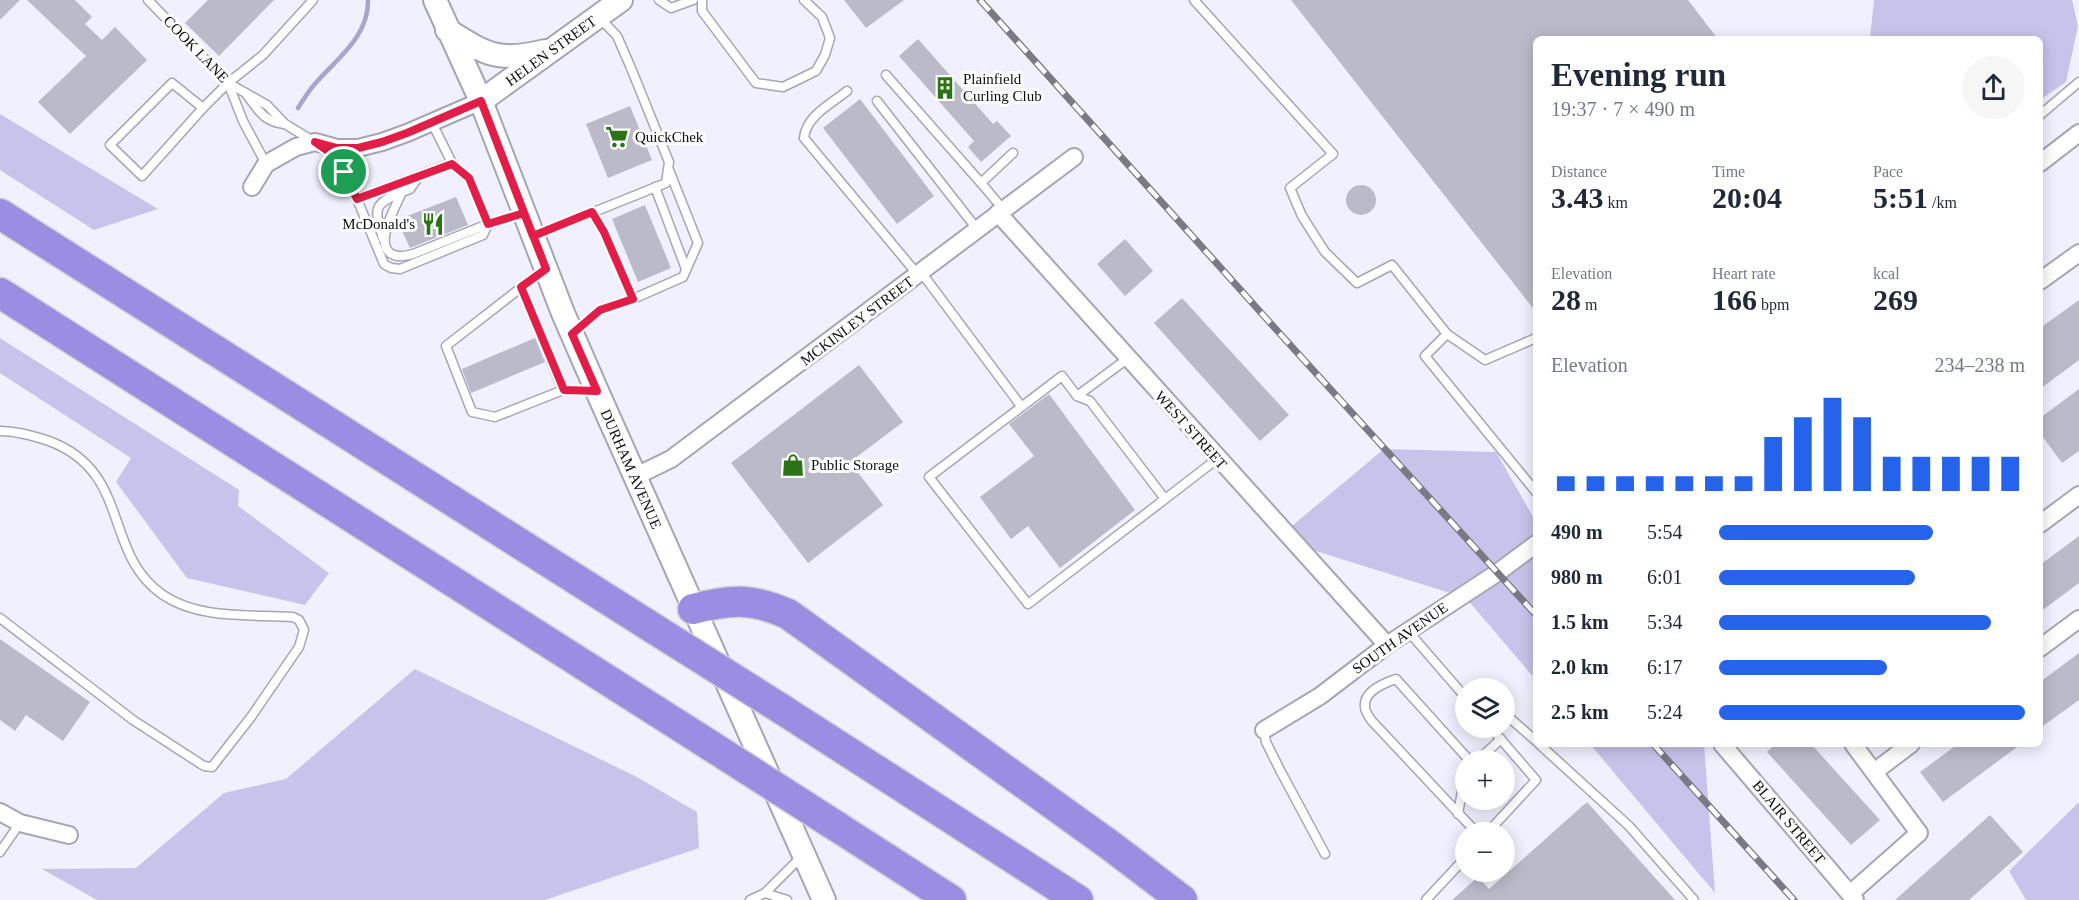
<!DOCTYPE html>
<html lang="en">
<head>
<meta charset="utf-8">
<style>
  body { margin:0; font-family:"Times New Roman",serif; background:#f6f6f7; color:#1f2937; height:100vh; display:flex; flex-direction:column; font-size:22px; white-space:nowrap }
  * { box-sizing:border-box; margin:0 }
  p { font-size:20px; color:#747a83 }
  .icon { flex:none; width:33px; height:33px; fill:none; stroke:currentColor; stroke-width:2; stroke-linecap:round; stroke-linejoin:round }
  .map { position:relative; flex:1; overflow:hidden }
  .side { position:absolute; left:1533px; top:36px; width:510px; height:711px; display:flex; flex-direction:column; background:#fff; border-radius:9px; box-shadow:0 3px 15px #0003 }
  .side>* { flex:none }
  .fabs { position:absolute; left:1455px; top:678px; display:grid; gap:12px }
  .fabs a { display:grid; place-items:center; width:60px; height:60px; border-radius:50%; background:#fff; box-shadow:0 3px 15px #0003; font-size:30px }
  .pin { position:absolute; display:grid; place-items:center; width:51px; height:51px; color:#fff; margin:-26px; border:3px solid #fff; border-radius:50%; box-shadow:0 2px 6px #0007 }
  .round { display:grid; place-items:center; flex:none; width:63px; height:63px; border-radius:32px; background:#f6f6f7 }
  .summary { display:flex; align-items:center; justify-content:space-between; height:102px; padding:0 18px }
  h1 { font-size:33px; font-weight:600; line-height:45px }
  .figures { display:grid; grid-template-columns:repeat(3,1fr); gap:9px; height:102px; padding:6px 18px }
  .figures div { display:grid; align-content:center }
  .figures b { font-size:30px; font-weight:600 }
  .figures small { font-size:16px; font-weight:400 }
  .figures p { font-size:16px }
  .chart { height:168px; padding:12px 18px }
  .chart p { display:flex; justify-content:space-between }
  .chart svg { width:100%; height:108px; margin-top:6px; stroke:#2563eb; stroke-width:6 }
  ul { padding:0 18px; list-style:none; font-size:20px }
  li { display:grid; grid-template-columns:96px 72px 1fr; align-items:center; height:45px }
  li i { height:15px; border-radius:8px; background:#2563eb }
  .map>svg:first-child { display:block }
  .green { fill:#c7c3ea }
  .lines { fill:none; stroke-linecap:round; stroke-linejoin:round }
  .stream { stroke:#a9a4ce; stroke-width:4.5 }
  .building { fill:#bbbac8 }
  .lane-casing { stroke:#a6a5b2; stroke-width:11 }
  .street-casing { stroke:#a6a5b2; stroke-width:20 }
  .secondary-casing { stroke:#a6a5b2; stroke-width:26 }
  .highway-casing { stroke:#d4d3d4; stroke-width:33 }
  .lane { stroke:#fff; stroke-width:8 }
  .street { stroke:#fff; stroke-width:16 }
  .secondary { stroke:#fff; stroke-width:22 }
  .highway { stroke:#9b8ee2; stroke-width:30 }
  .rail-casing { stroke:#7b7a84; stroke-width:7 }
  .rail { stroke:#fff; stroke-width:4.5; stroke-dasharray:14; stroke-linecap:butt }
  .highway-bridge-casing { stroke:#d4d3d4; stroke-width:33; stroke-linecap:butt }
  .highway-bridge { stroke:#9b8ee2; stroke-width:30 }
  .route-casing { stroke:#fff; stroke-width:12 }
  .route { stroke:#e11d48; stroke-width:8 }
  .labels { text-anchor:middle; dominant-baseline:central; stroke-width:6; stroke-linejoin:round; paint-order:stroke }
  .street-label { font-size:15px; fill:#0e0d12; stroke:#fff }
  .poi-label { font-size:15px; fill:#0e0d12; stroke:#fff; text-anchor:start }
</style>
</head>
<body>
<div class="map">
<svg width="2079" height="900" viewBox="0 0 2079 900">
  <rect width="100%" height="100%" fill="#f1f0fe"/>
  <g class="green">
    <path d="M1874 0H2072L2078 26 2066 82 2040 100V39H1870Z"/>
    <path d="M0 114 158 209 94 230 0 170Z"/>
    <path d="M0 338 239 490 238 506 329 573 305 605 187 578 116 482 131 458 0 373Z"/>
    <path d="M1384 449 1496 452 1536 522V680L1466 598 1303 547 1287 530Z"/>
    <path d="M415 669 635 776 697 812 699 848 545 900H97L42 869 136 868 224 793 286 779Z"/>
    <path d="M1590 744H1704L1715 893Z"/>
    <path d="M2079 802V900H2026L2009 871Z"/>
  </g>
  <g class="lines">
    <path class="stream" d="M298 108C303 100 308 92 314 85 336 59 369 37 368 0"/>
  </g>
  <g class="building">
    <path d="M0 0H20L0 20Z"/>
    <path d="M27 0H75L92 17 85 24 102 40 115 27 147 60 70 134 38 102 86 56Z"/>
    <path d="M208 0H274L219 56 185 23Z"/>
    <path d="M844 0H904L866 28Z"/>
    <path d="M1291 0H1688L1718 39H1536V312Z"/>
    <path d="M918 39 993 124 997 121 1011 136 981 162 968 147 974 141 899 56Z"/>
    <path d="M860 99 934 196 897 224 823 128Z"/>
    <path d="M630 106 652 160 608 178 586 124Z"/>
    <circle cx="1361" cy="200" r="15"/>
    <path d="M456 197 468 225 410 248 397 220Z"/>
    <path d="M645 205 671 268 638 282 612 219Z"/>
    <path d="M1125 239 1153 271 1125 296 1097 264Z"/>
    <path d="M1182 298 1289 415 1260 441 1154 323Z"/>
    <path d="M2079 300V360L2040 389V328Z"/>
    <path d="M535 338 545 362 471 393 462 369Z"/>
    <path d="M859 365 903 422 850 462 883 505 808 563 731 463Z"/>
    <path d="M2079 389V451L2062 463 2040 433V418Z"/>
    <path d="M1049 394 1135 510 1060 568 1028 526 1011 539 980 497 1034 456 1009 424Z"/>
    <path d="M2079 536V583L2040 612V565Z"/>
    <path d="M0 639 90 702 63 741 26 715 15 731 0 720Z"/>
    <path d="M2079 653V700L2040 728V682Z"/>
    <path d="M1775 744H1811L1880 820 1851 845 1767 752Z"/>
    <path d="M1958 744H2021L1943 802 1920 772Z"/>
    <path d="M1587 802 1675 900H1452L1478 877 1489 889Z"/>
    <path d="M1990 815 2023 852 1969 900H1895Z"/>
  </g>
  <g class="lines">
    <g class="lane-casing">
      <g id="lane">
        <path d="M148 0 228 83 267 105 285 124 313 141"/>
        <path d="M659 0 671 8 693 0"/>
        <path d="M702 0V11L756 83 783 87 816 71 825 55 830 38 822 17 804 0"/>
        <path d="M1194 0 1333 154 1290 188 1302 216 1325 252 1357 283 1392 265 1447 334 1425 356 1536 492"/>
        <path d="M886 75 981 183"/>
        <path d="M228 83 243 121 266 164"/>
        <path d="M847 91C831 104 806 116 804 138L918 275"/>
        <path d="M247 95C259 111 264 122 285 124"/>
        <path d="M877 101 977 229"/>
        <path d="M203 108 172 83 110 145 142 176 203 108 228 83 263 55 313 0"/>
        <path d="M2040 115 2079 82"/>
        <path d="M432 123 452 163"/>
        <path d="M326 150 335 156 357 199"/>
        <path d="M452 163 469 178 488 224 483 235 400 269 391 268 384 264 357 199Z"/>
        <path d="M419 176 410 189 402 192C396 206 375 241 390 253 397 258 405 256 413 254L488 224 524 213"/>
        <path d="M655 187 686 269"/>
        <path d="M1003 209 981 183 1013 153"/>
        <path d="M592 212 604 232 633 299 683 277 698 243 669 170"/>
        <path d="M534 236 666 183 669 162 631 68 617 36 599 17"/>
        <path d="M383 239C375 209 371 205 402 192"/>
        <path d="M545 269 446 346 472 412 495 417 563 390 596 391"/>
        <path d="M921 272 1021 406"/>
        <path d="M521 287 563 390"/>
        <path d="M573 334 600 310 633 299"/>
        <path d="M1447 334 1485 360 1536 338"/>
        <path d="M1062 376 1077 396 1090 401 1165 499 1028 604 929 477Z"/>
        <path d="M1077 396 1127 359"/>
        <path d="M0 431C16 431 34 436 49 441 132 472 102 553 163 595 200 620 250 614 293 617L299 620 304 630 299 647 251 717 212 767 204 766 133 720 0 618"/>
        <path d="M1165 499 1217 459"/>
        <path d="M1408 631 1466 698"/>
        <path d="M1504 713 1536 741"/>
        <path d="M1264 730 1266 742 1280 770 1325 854"/>
        <path d="M1539 744 1629 826 1694 900"/>
        <path d="M1469 760 1396 679C1384 683 1363 692 1365 707 1365 711 1369 717 1371 720L1476 832"/>
        <path d="M1478 760 1501 739"/>
        <path d="M1458 814 1462 791 1466 782"/>
        <path d="M1488 832 1536 780 1491 728"/>
        <path d="M0 852 20 823"/>
        <path d="M765 893 787 900"/>
        <path d="M750 900 765 893 803 855"/>
        <path d="M1426 900 1466 857"/>
      </g>
    </g>
    <g class="street-casing">
      <g id="street">
        <path d="M2040 163 2079 133"/>
        <path d="M252 187 266 164 296 147 315 142 337 148H358L382 142 407 133 481 101"/>
        <path d="M998 213 1387 645"/>
        <path d="M2040 281 2079 253"/>
        <path d="M634 477 671 459 1074 157"/>
        <path d="M2040 524 2079 495"/>
        <path d="M2040 648 2079 619"/>
        <path d="M1264 730 1320 696 1387 645 1497 573 1536 544"/>
        <path d="M1722 744 1855 900"/>
        <path d="M1874 772 1911 744"/>
        <path d="M0 812 20 823 69 835"/>
        <path d="M1850 894 1919 833 1853 744"/>
      </g>
    </g>
    <g class="secondary-casing">
      <g id="secondary">
        <path d="M435 0 481 101 563 313 597 391 824 900"/>
        <path d="M447 30C486 54 498 63 545 51"/>
        <path d="M481 101 621 0"/>
      </g>
    </g>
    <g class="highway-casing">
      <g id="highway">
        <path d="M0 214 656 630"/>
        <path d="M0 293 711 746"/>
        <path d="M693 609C731 599 752 598 788 614L1111 846 1182 900"/>
        <path d="M783 710 1078 900"/>
        <path d="M836 826 951 900"/>
      </g>
    </g>
    <use href="#lane" class="lane"/>
    <use href="#street" class="street"/>
    <use href="#secondary" class="secondary"/>
    <use href="#highway" class="highway"/>
    <g class="rail-casing">
      <g id="rail">
        <path d="M980 0 1273 326 1536 615"/>
        <path d="M1653 744 1794 900"/>
      </g>
    </g>
    <use href="#rail" class="rail"/>
    <g class="highway-bridge-casing">
      <g id="highway-bridge">
        <path d="M656 630 783 710"/>
        <path d="M711 746 836 826"/>
      </g>
    </g>
    <use href="#highway-bridge" class="highway-bridge"/>
  </g>
  <g class="lines">
    <g class="route-casing">
      <path id="route" d="M344 172 357 199 452 164 469 178 488 224 524 213C531 231 539 250 546 269L521 287 564 390 597 391 572 334 600 310 633 299 604 232 592 212 533 236C516 191 498 146 481 101L407 133 382 142 358 148H337L315 142 335 156 344 172"/>
    </g>
    <use href="#route" class="route"/>
  </g>
  <defs>
    <g id="building-bare" transform="scale(1.8)"><path d="M-4-6H4V6H1V3H-1V6H-4ZM-2.5-4.3h1.7v1.8h-1.7ZM.8-4.3h1.7v1.8H.8ZM-2.5-1h1.7V.8h-1.7ZM.8-1h1.7V.8H.8Z" fill="#2c7316" stroke="#fff" stroke-width="2.5" paint-order="stroke"/></g>
    <g id="supermarket-bare" transform="scale(1.8)"><path d="M-6-5.5h2.5l.6 2H6L4.5 2H-2.5L-4.4-4H-6ZM-1.5 3.2a1.3 1.3 0 1 0 .1 0ZM3 3.2a1.3 1.3 0 1 0 .1 0Z" fill="#2c7316" stroke="#fff" stroke-width="2.5" paint-order="stroke"/></g>
    <g id="restaurant-bare" transform="scale(1.8)"><path d="M-5-6h1v4h1v-4h1v4h1v-4h1v5L-1.5 .5V6h-2V.5L-5-1ZM5-6V6H3V1.5H1.5Q1.5-4 5-6Z" fill="#2c7316" stroke="#fff" stroke-width="2.5" paint-order="stroke"/></g>
    <g id="shop-bare" transform="scale(1.8)"><path d="M-5-2.5h2.3a2.7 3.5 0 0 1 5.4 0H5L5.5 6h-11ZM-1.5-2.5h3a1.5 2.3 0 0 0-3 0Z" fill="#2c7316" stroke="#fff" stroke-width="2.5" paint-order="stroke"/></g>
  </defs>
  <g fill-rule="evenodd">
    <use href="#building-bare" x="945" y="88"/>
    <use href="#supermarket-bare" x="617" y="137"/>
    <use href="#restaurant-bare" x="433" y="224"/>
    <use href="#shop-bare" x="793" y="465"/>
  </g>
  <g class="labels">
    <g class="street-label">
      <text transform="translate(196 49) rotate(46)">COOK LANE</text>
      <text transform="translate(551 51) rotate(-36)">HELEN STREET</text>
      <text transform="translate(857 321) rotate(-37)">MCKINLEY STREET</text>
      <text transform="translate(1191 430) rotate(48)">WEST STREET</text>
      <text transform="translate(631 469) rotate(66)">DURHAM AVENUE</text>
      <text transform="translate(1400 638) rotate(-35)">SOUTH AVENUE</text>
      <text transform="translate(1789 822) rotate(50)">BLAIR STREET</text>
    </g>
    <g class="poi-label">
      <text x="963" y="79">Plainfield<tspan x="963" dy="17">Curling Club</tspan></text>
      <text x="635" y="137">QuickChek</text>
      <text x="415" y="224" text-anchor="end">McDonald's</text>
      <text x="811" y="465">Public Storage</text>
    </g>
  </g>
</svg>
<div class="fabs">
<a><svg class="icon" aria-label="layers" viewBox="0 0 24 24"><path d="M12 4l9 5-9 5-9-5zM3 14l9 5 9-5"/></svg></a>
<a>+</a>
<a>−</a>
</div>
<div class="pin" style="left:344px;top:172px;background:#1e9e55"><svg class="icon" aria-label="arrive" viewBox="0 0 24 24"><path d="M6 21V4h12l-3 4 3 4H6"/></svg></div>
<section class="side">
<div class="summary"><div><h1>Evening run</h1><p>19:37 · 7 × 490 m</p></div><a class="round"><svg class="icon" aria-label="share" viewBox="0 0 24 24"><path d="M12 15V3M7 8l5-5 5 5M5 13v7h14v-7"/></svg></a></div>
<div class="figures">
<div><p>Distance</p><b>3.43<small> km</small></b></div>
<div><p>Time</p><b>20:04</b></div>
<div><p>Pace</p><b>5:51<small> /km</small></b></div>
</div>
<div class="figures">
<div><p>Elevation</p><b>28<small> m</small></b></div>
<div><p>Heart rate</p><b>166<small> bpm</small></b></div>
<div><p>kcal</p><b>269</b></div>
</div>
<div class="chart"><p><span>Elevation</span>234–238 m</p>
<svg viewBox="0 0 160 44" preserveAspectRatio="none"><path d="M5 44V38M15 44V38M25 44V38M35 44V38M45 44V38M55 44V38M65 44V38M75 44V22M85 44V14M95 44V6M105 44V14M115 44V30M125 44V30M135 44V30M145 44V30M155 44V30"/></svg>
</div>
<ul>
<li><b>490 m</b>5:54<i style="width:70%"></i></li>
<li><b>980 m</b>6:01<i style="width:64%"></i></li>
<li><b>1.5 km</b>5:34<i style="width:89%"></i></li>
<li><b>2.0 km</b>6:17<i style="width:55%"></i></li>
<li><b>2.5 km</b>5:24<i style="width:100%"></i></li>
</ul>
</section>
</div>
</body>
</html>
